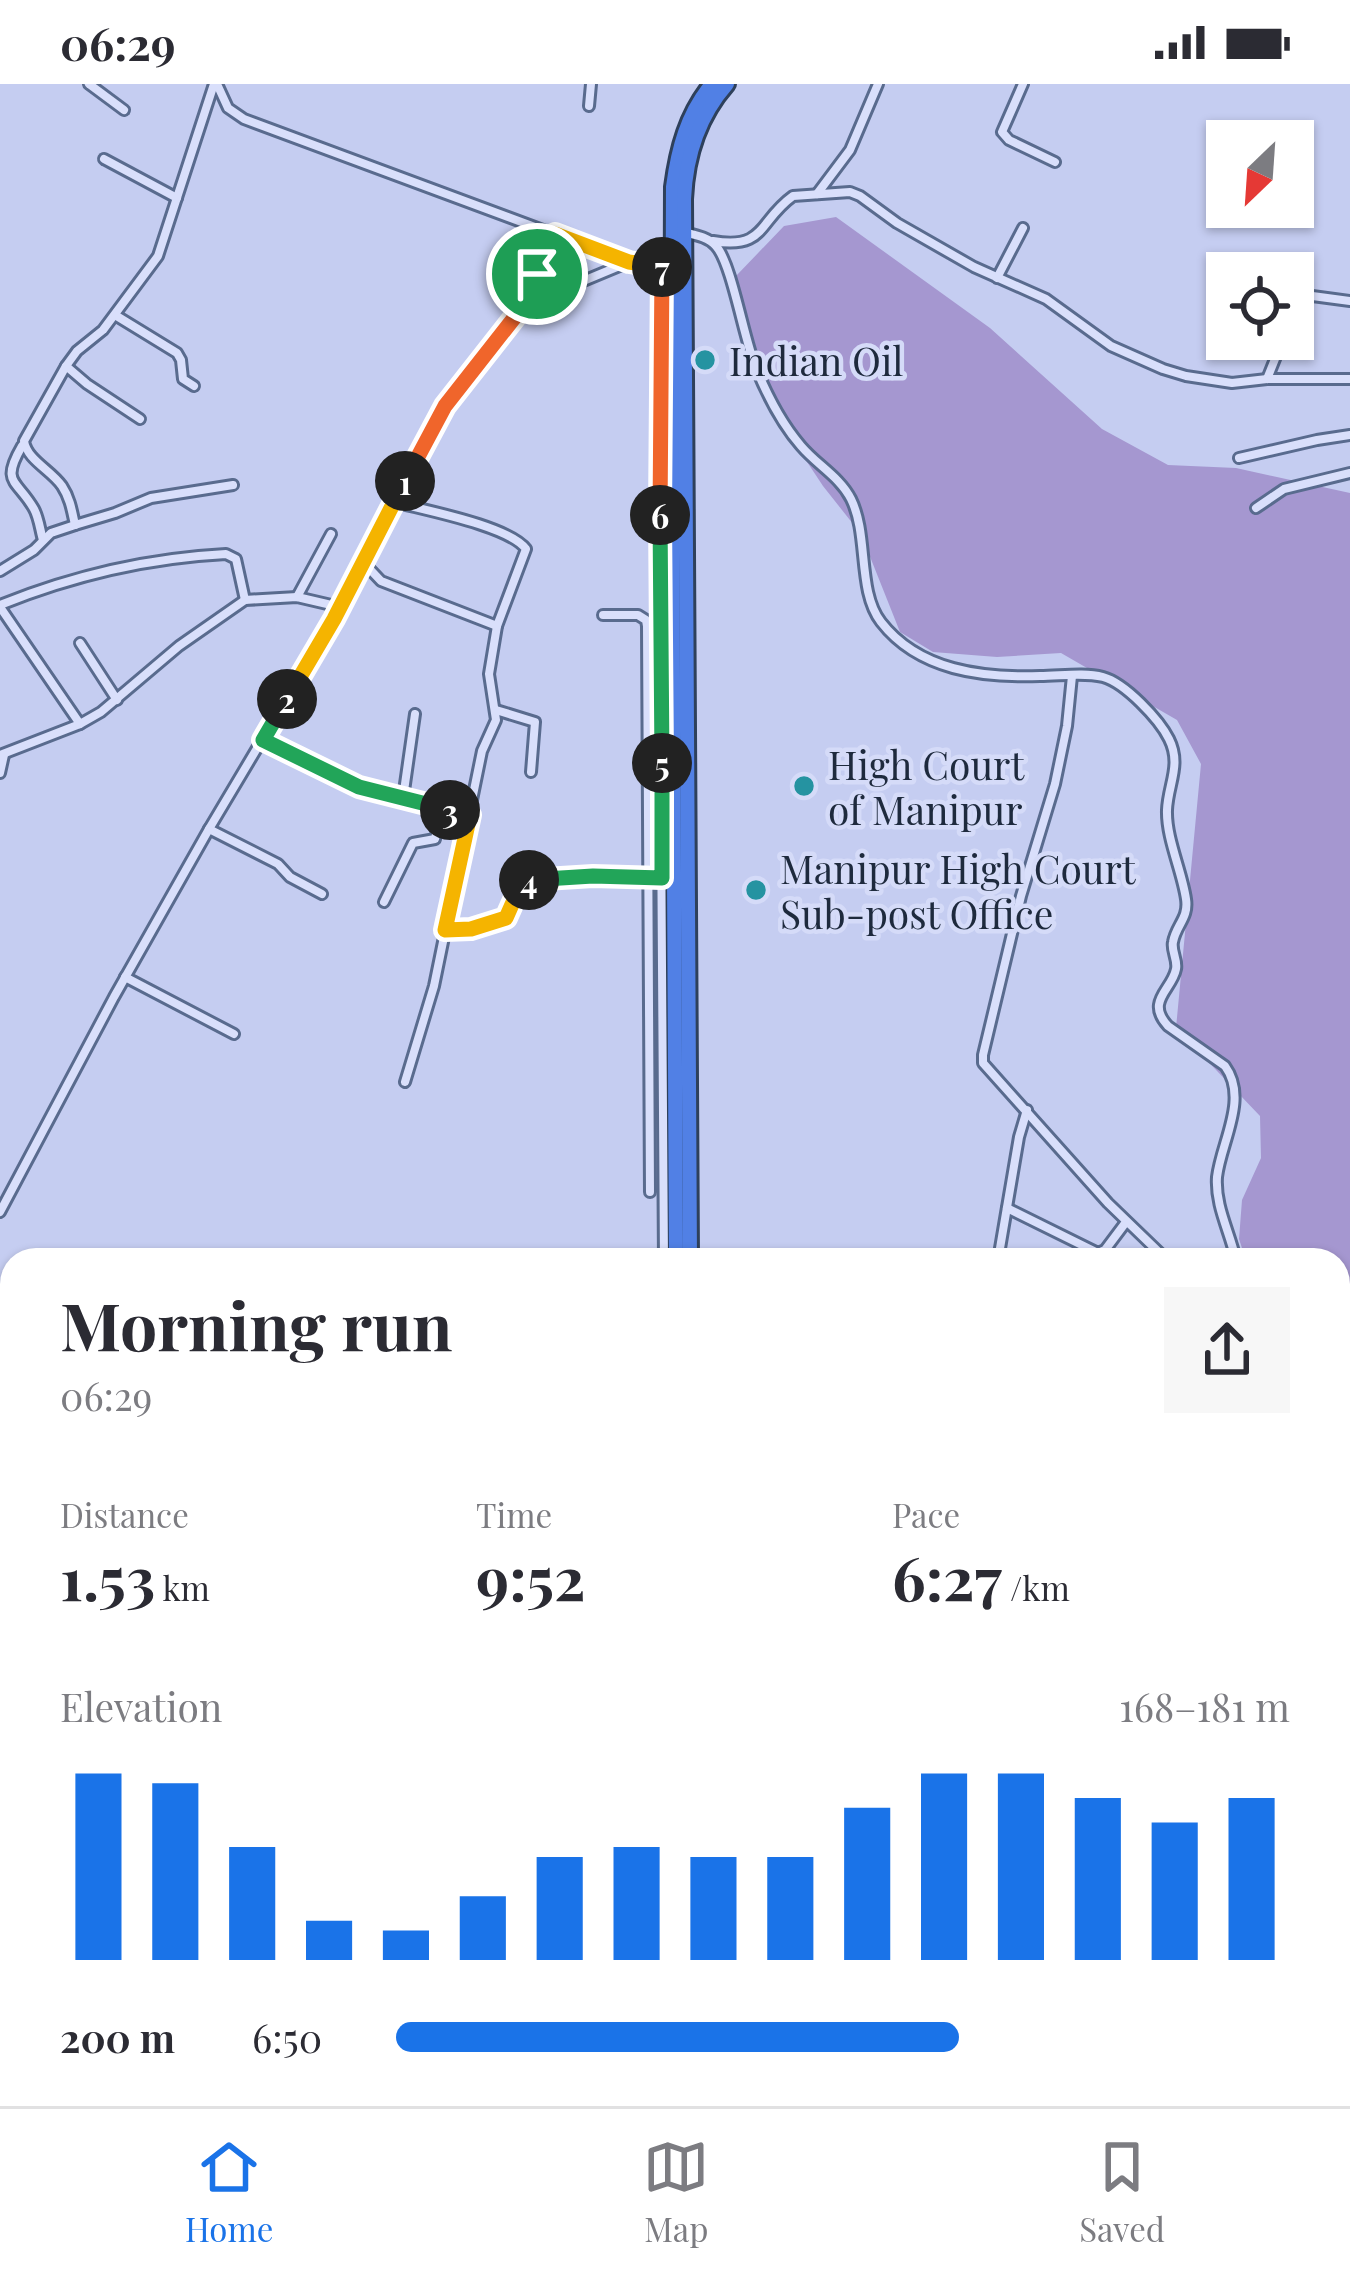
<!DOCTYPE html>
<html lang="en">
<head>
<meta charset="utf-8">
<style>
  body { margin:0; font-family:"Playfair Display",serif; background:#f7f7f7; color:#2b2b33; height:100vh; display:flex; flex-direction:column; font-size:45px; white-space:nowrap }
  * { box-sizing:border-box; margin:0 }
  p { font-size:39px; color:#7c7c81 }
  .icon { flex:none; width:66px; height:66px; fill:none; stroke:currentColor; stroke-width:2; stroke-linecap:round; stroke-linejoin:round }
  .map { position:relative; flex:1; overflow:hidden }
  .side { position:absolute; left:0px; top:1164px; width:1350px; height:858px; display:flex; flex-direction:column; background:#fff; border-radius:36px 36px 0 0; box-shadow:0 3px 9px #0004 }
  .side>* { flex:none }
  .needle { width:78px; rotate:205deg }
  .fabs { position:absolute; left:1206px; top:36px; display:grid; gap:24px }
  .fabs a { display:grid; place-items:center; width:108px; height:108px; border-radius:0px; background:#fff; box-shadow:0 3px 9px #0004; font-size:60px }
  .pin { position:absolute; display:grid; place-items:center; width:102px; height:102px; color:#fff; margin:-51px; border:6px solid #fff; border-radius:50%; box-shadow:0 3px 12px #0007 }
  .km { position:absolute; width:60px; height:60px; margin:-30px; border-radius:50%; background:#222; color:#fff; font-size:33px; line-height:60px; text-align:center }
  .round { display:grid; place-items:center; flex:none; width:126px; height:126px; border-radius:0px; background:#f7f7f7 }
  .headline { display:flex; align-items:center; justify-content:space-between; height:204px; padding:0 60px }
  h1 { font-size:66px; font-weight:700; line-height:90px }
  .stats { display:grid; grid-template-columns:repeat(3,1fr); gap:18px; height:204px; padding:12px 60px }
  .stats div { display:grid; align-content:center }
  .stats b { font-size:60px; font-weight:700 }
  .stats small { font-size:33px; font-weight:400 }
  .stats p { font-size:33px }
  .chart { height:336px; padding:24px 60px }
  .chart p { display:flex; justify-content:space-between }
  .chart svg { width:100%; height:216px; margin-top:12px; stroke:#1a73e8; stroke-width:6 }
  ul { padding:0 60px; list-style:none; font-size:39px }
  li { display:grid; grid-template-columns:192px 144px 1fr; align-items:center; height:90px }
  li i { height:30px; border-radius:15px; background:#1a73e8 }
  .status { display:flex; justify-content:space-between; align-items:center; height:84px; padding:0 60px; background:#fff; direction:ltr }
  .status svg { height:33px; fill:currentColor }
  .tabs { display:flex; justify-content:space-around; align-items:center; height:168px; border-top:3px solid #e1e1e2; background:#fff; font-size:33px; color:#7c7c81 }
  .tabs a { display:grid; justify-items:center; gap:6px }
  .tabs .on { color:#1a73e8 }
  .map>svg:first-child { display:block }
  .green { fill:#a597d0 }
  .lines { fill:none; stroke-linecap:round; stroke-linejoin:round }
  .street-casing { stroke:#596b8e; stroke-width:14 }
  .highway-casing { stroke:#2e405b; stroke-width:20 }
  .street { stroke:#d9dffb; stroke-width:8 }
  .highway { stroke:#5180e5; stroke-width:14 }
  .split-1-casing { stroke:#fff; stroke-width:24 }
  .split-2-casing { stroke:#fff; stroke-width:24 }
  .split-3-casing { stroke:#fff; stroke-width:24 }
  .split-4-casing { stroke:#fff; stroke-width:24 }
  .split-5-casing { stroke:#fff; stroke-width:24 }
  .split-6-casing { stroke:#fff; stroke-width:24 }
  .split-7-casing { stroke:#fff; stroke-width:24 }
  .split-8-casing { stroke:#fff; stroke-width:24 }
  .split-1 { stroke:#f0652b; stroke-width:15 }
  .split-2 { stroke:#f5b400; stroke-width:15 }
  .split-3 { stroke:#22a559; stroke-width:15 }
  .split-4 { stroke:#f5b400; stroke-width:15 }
  .split-5 { stroke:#22a559; stroke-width:15 }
  .split-6 { stroke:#22a559; stroke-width:15 }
  .split-7 { stroke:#f0652b; stroke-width:15 }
  .split-8 { stroke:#f5b400; stroke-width:15 }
  .poi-dot { fill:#2593a1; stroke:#d5dbf8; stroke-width:4.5 }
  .labels { text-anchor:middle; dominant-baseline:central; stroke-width:9; stroke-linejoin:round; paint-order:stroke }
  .poi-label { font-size:39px; fill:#1e2a3d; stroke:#d5dbf8; text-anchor:start }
</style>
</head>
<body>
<div class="status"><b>06:29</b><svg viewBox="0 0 49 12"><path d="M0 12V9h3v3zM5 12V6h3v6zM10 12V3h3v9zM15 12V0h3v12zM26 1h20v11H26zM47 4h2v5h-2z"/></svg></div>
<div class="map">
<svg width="1350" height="2022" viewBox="0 0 1350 2022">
  <rect width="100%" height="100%" fill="#c5cdf1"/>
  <path class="green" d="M836 133 990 244 1102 345 1168 381 1236 384 1350 409V2022H1114L1109 2010H1338V1176H1246L1239 1155 1242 1116 1261 1074 1260 1032 1176 944 1201 680 1177 636 1061 569 997 573 933 568 900 548 861 450 823 402 776 331 744 228 736 192 784 142Z"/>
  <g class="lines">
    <g class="street-casing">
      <g id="street">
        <path d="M89 0 124 26"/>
        <path d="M217 0 228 24 244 35 629 178 663 181"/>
        <path d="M1023 0 1002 48 1009 56 1055 78"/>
        <path d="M589 22 591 0"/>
        <path d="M104 75 177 114"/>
        <path d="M817 110 850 66 878 0"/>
        <path d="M683 148C695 151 708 153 716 162 732 180 744 256 756 284 767 311 782 340 801 362 817 381 840 393 851 415 869 451 857 507 881 538 919 587 983 594 1040 592 1060 592 1084 588 1103 593 1125 599 1159 635 1169 655 1182 681 1168 700 1167 726 1166 754 1182 787 1186 815 1189 834 1176 841 1173 858 1171 867 1178 876 1176 885 1172 906 1145 917 1168 942L1225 982C1249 1015 1221 1058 1217 1093 1215 1122 1230 1148 1236 1176"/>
        <path d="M713 157C766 166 758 137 793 112L850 108 860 112 897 139 974 183 1046 215 1111 262 1163 285 1186 292 1232 299 1267 295H1350"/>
        <path d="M662 181 660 585 664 1176"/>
        <path d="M997 194 1023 144"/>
        <path d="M529 219 534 200 555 150"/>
        <path d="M115 231 177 269 181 276 183 295 194 302"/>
        <path d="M1293 231 1298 218 1305 211 1350 217"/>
        <path d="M66 282 87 300 140 335"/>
        <path d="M1267 295 1283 255"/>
        <path d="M22 362C0 400 17 395 34 425 39 434 40 446 43 456"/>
        <path d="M1239 374 1317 356 1350 351"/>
        <path d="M394 418C424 426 509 442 526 465L497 542 489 590 496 636 482 667 434 902 405 998"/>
        <path d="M1256 424 1284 405 1350 389"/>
        <path d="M75 441C72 427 70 414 62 402 51 386 27 376 24 357L66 282 77 267 103 246 158 172 214 0"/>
        <path d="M363 478 381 497 497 542"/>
        <path d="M0 487 34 466 51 449 75 441 115 429 151 414 233 401"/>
        <path d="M297 513 331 450"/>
        <path d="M0 521C72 492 148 474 226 470L236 475 245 516"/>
        <path d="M0 523 80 640"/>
        <path d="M603 531H638L646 536 647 542 650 1108"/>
        <path d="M80 559 117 616"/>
        <path d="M1072 592 1067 642 1055 700 1021 812 983 971V979L1108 1119 1167 1176"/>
        <path d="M496 626 535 638 531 688"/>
        <path d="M263 656 359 702 470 731"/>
        <path d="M0 671 80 640 101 628 179 562 245 516 297 513 340 523"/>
        <path d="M0 689 4 671"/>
        <path d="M403 714 415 630"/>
        <path d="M209 745 278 780 290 793 322 810"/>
        <path d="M384 818 413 759 435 755 442 724"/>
        <path d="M445 846 471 845 506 834 525 796 593 792 662 794"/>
        <path d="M125 893 234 950"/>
        <path d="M1007 1124 1098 1169 1105 1166 1126 1138"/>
        <path d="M0 1128 114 913 209 745 334 535 445 322 518 229 528 220 629 178"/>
        <path d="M998 1176 1019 1053 1027 1026"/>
        <path d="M0 1331V1330"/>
        <path d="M271 2010 272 2022"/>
        <path d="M455 2010 482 2016 494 2010"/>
        <path d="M499 2010 597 2022"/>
        <path d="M72 2022 75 2010"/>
        <path d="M333 2022 335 2010"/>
        <path d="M407 2022 410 2010"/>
        <path d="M548 2022 550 2010"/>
        <path d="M638 2022 643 2010"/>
      </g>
    </g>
    <g class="highway-casing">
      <g id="highway">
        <path d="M676 1176 672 400 673 103C678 65 687 30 712 0"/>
        <path d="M690 1176 684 115C686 71 698 33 727 0"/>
        <path d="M694 2010V2022"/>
        <path d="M684 2022V2010"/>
      </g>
    </g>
    <use href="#street" class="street"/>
    <use href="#highway" class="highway"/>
  </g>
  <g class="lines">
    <g class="split-1-casing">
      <path id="split-1" d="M405 397 445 322 518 229 528 220 537 190"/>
    </g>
    <g class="split-2-casing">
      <path id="split-2" d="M287 615 334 535 405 397"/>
    </g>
    <g class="split-3-casing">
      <path id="split-3" d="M287 615 263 656 359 703 450 726"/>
    </g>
    <g class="split-4-casing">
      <path id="split-4" d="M450 726 470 731 445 846 471 845 506 834 522 798 529 796"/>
    </g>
    <g class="split-5-casing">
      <path id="split-5" d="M529 796 593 792 662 794V679"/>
    </g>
    <g class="split-6-casing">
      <path id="split-6" d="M660 431 662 679"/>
    </g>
    <g class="split-7-casing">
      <path id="split-7" d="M660 431 662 183"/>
    </g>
    <g class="split-8-casing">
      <path id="split-8" d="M537 190 555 150 629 178 662 183"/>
    </g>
    <use href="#split-1" class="split-1"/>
    <use href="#split-2" class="split-2"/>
    <use href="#split-3" class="split-3"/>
    <use href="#split-4" class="split-4"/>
    <use href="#split-5" class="split-5"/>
    <use href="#split-6" class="split-6"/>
    <use href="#split-7" class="split-7"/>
    <use href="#split-8" class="split-8"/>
  </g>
  <g class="poi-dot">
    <circle cx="705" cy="276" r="12"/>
    <circle cx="804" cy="702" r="12"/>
    <circle cx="756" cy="806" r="12"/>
  </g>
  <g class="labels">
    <g class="poi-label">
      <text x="729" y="276">Indian Oil</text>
      <text x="828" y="680">High Court<tspan x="828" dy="45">of Manipur</tspan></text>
      <text x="780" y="784">Manipur High Court<tspan x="780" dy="45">Sub-post Office</tspan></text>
    </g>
  </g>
</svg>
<div class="fabs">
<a><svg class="needle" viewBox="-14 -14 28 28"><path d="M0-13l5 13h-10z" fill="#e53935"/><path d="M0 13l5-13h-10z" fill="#7c7c81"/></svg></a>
<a><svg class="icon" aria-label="locate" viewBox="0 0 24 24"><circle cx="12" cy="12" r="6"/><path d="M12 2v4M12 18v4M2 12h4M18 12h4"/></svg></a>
</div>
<div class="pin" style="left:537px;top:190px;background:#1e9e55"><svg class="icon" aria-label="arrive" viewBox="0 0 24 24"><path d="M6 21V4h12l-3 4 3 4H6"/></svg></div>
<b class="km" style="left:405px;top:397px">1</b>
<b class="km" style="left:287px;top:615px">2</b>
<b class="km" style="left:450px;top:726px">3</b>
<b class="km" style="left:529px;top:796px">4</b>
<b class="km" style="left:662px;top:679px">5</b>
<b class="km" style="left:660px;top:431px">6</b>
<b class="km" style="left:662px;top:183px">7</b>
<section class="side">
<div class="headline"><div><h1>Morning run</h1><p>06:29</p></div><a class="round"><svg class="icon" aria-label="share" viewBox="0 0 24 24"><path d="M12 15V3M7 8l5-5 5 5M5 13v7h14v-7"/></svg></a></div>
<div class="stats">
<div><p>Distance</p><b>1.53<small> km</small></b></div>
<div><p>Time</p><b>9:52</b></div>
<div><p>Pace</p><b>6:27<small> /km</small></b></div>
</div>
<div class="chart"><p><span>Elevation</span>168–181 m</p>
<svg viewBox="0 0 160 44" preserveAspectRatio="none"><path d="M5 44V6M15 44V8M25 44V21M35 44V36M45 44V38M55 44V31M65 44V23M75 44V21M85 44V23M95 44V23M105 44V13M115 44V6M125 44V6M135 44V11M145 44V16M155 44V11"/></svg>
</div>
<ul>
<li><b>200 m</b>6:50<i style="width:63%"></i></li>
</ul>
</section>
</div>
<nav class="tabs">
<a class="on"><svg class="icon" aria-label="home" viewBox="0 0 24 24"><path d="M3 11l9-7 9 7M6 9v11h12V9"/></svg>Home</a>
<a><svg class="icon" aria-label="map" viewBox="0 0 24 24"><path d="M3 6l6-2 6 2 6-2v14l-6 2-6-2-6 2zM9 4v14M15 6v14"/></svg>Map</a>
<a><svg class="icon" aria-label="saved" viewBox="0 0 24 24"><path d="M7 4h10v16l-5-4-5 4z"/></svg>Saved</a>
</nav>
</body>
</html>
